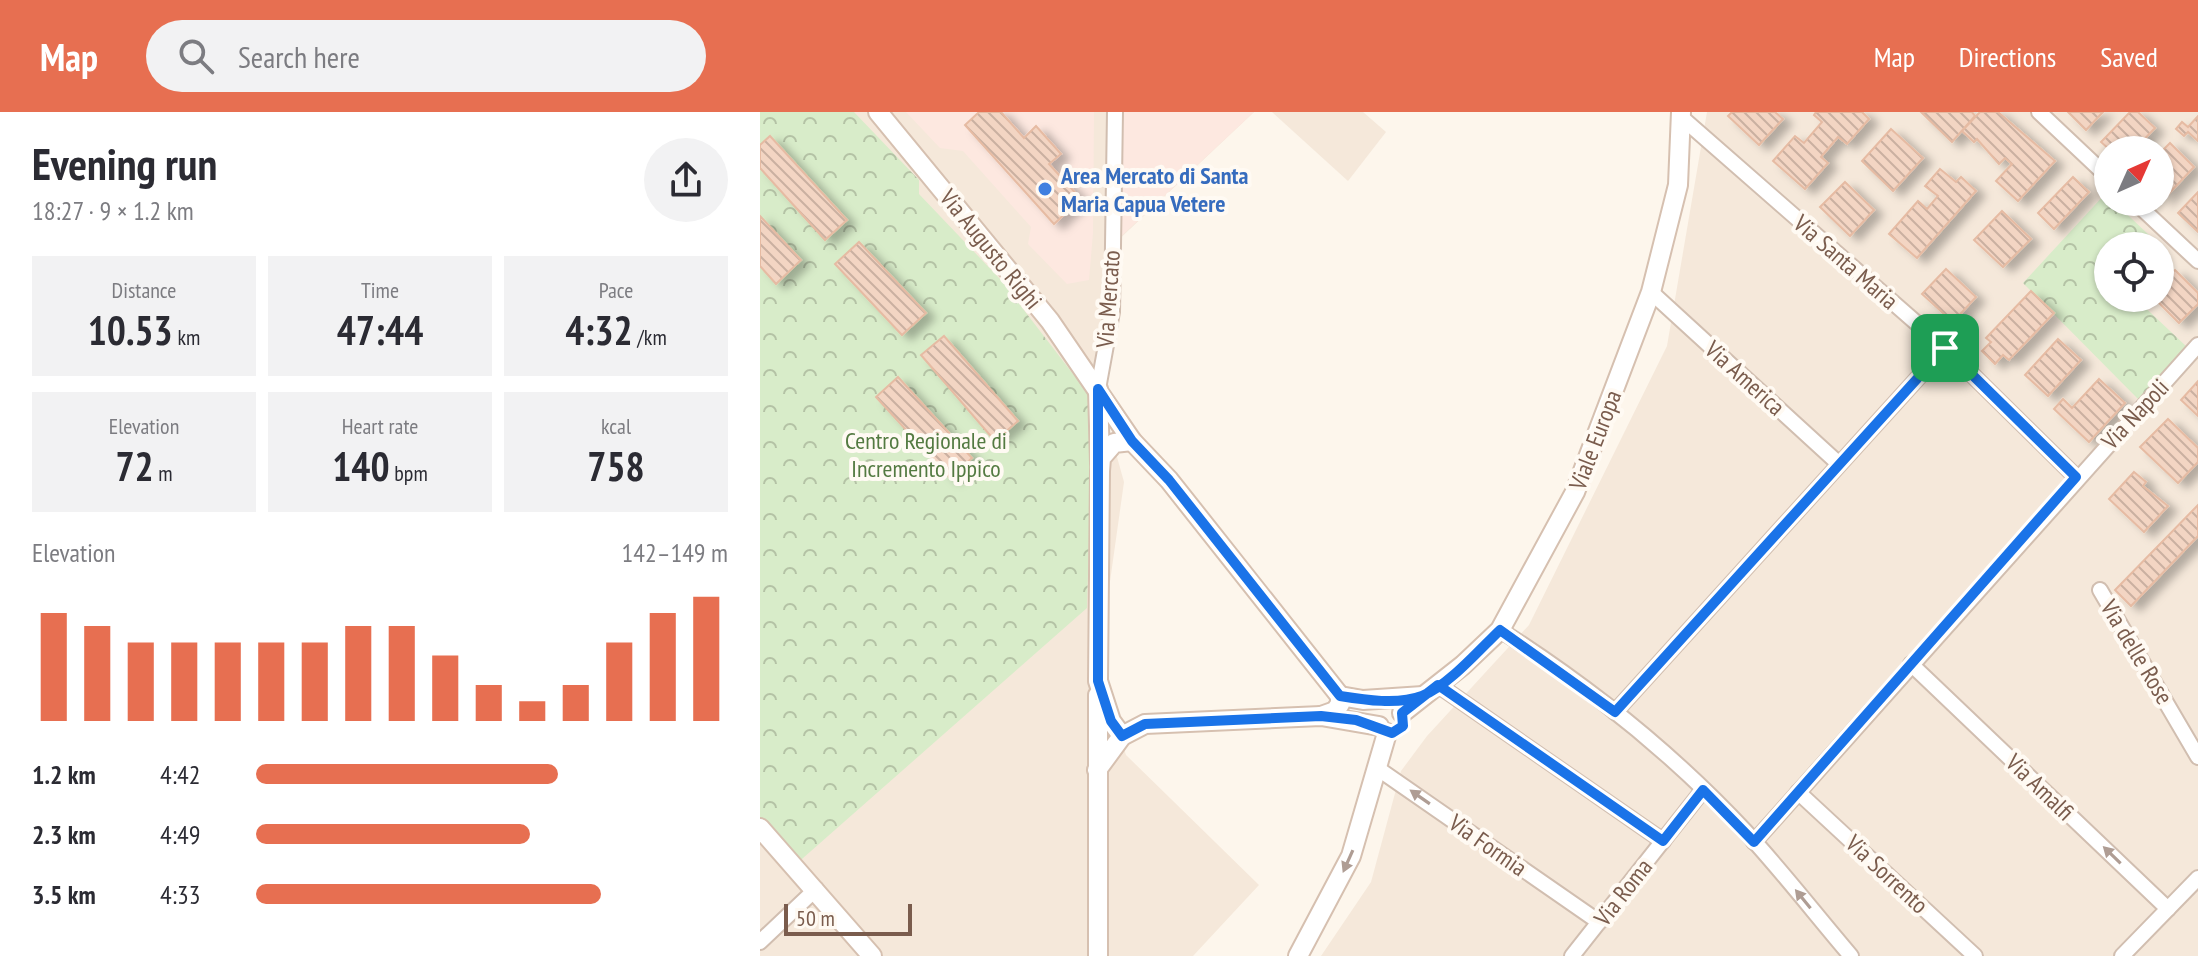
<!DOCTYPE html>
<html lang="en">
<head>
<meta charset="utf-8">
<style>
  body { margin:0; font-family:"PT Sans Narrow",sans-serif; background:#f2f2f3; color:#2b2b33; height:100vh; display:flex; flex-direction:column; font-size:30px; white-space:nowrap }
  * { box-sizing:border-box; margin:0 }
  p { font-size:26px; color:#7c7c81 }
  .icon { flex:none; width:44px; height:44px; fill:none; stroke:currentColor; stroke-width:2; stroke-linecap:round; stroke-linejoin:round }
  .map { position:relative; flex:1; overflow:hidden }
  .side { display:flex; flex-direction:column; background:#fff; width:760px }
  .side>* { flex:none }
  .needle { width:52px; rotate:45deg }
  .tools { position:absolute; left:1334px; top:24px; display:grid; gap:16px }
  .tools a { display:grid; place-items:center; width:80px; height:80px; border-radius:50%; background:#fff; box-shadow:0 2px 6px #0004; font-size:40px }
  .scale { position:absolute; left:24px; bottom:20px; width:128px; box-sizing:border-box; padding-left:8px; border:4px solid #7a5c4d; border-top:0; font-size:22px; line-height:28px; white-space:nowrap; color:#7a5c4d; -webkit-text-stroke:6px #fffaf3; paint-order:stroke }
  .pin { position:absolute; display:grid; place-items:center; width:68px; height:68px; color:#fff; margin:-34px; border-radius:16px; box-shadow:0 4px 12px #0006 }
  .round { display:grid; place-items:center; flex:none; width:84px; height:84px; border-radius:42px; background:#f2f2f3 }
  .head { display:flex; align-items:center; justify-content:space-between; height:136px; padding:0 32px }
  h1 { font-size:44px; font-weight:600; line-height:60px }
  .stats { display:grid; grid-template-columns:repeat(3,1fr); gap:12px; height:136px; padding:8px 32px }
  .stats div { display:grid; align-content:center; border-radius:0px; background:#f2f2f3; text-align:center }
  .stats b { font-size:40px; font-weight:600 }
  .stats small { font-size:22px; font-weight:400 }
  .stats p { font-size:22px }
  .chart { height:224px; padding:16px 32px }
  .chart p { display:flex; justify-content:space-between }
  .chart svg { width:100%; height:144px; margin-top:8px; stroke:#e76f51; stroke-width:6 }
  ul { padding:0 32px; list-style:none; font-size:26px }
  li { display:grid; grid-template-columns:128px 96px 1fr; align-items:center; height:60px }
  li i { height:20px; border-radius:10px; background:#e76f51 }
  header { display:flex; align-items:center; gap:48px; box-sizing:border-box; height:112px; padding:0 40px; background:#e76f51; color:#fff }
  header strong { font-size:38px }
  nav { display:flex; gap:44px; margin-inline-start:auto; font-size:28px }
  .search { width:560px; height:72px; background:#f2f2f3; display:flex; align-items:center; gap:20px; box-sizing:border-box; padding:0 28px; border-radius:44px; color:#7c7c81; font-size:30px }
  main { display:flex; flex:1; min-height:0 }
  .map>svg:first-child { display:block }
  .residential { fill:#f5e8da; fill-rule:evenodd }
  .commercial { fill:#fde8e0 }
  .forest { fill:url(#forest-crowns) }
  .building { fill:url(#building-back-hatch); stroke:#e6bba3; stroke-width:2; filter:url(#shadow) }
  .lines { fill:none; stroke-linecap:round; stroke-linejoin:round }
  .street-casing { stroke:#d1beb0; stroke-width:18 }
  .secondary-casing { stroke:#d6c0b0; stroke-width:22 }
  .street { stroke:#fff; stroke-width:14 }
  .secondary { stroke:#fff; stroke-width:18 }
  .oneway { fill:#af9d94 }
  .route-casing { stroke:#fff; stroke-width:16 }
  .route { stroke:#1a73e8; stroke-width:10 }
  .shop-dot { fill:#3f7fe0; stroke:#fffaf3; stroke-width:3 }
  .labels { text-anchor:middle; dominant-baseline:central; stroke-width:8; stroke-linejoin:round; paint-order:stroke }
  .shop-label { font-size:24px; font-weight:bold; fill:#366cbe; stroke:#fffaf3; text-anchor:start }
  .street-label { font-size:24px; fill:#7a5c4d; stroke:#fffaf3 }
  .park-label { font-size:24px; fill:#537a41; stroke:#fffaf3 }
</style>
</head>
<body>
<header>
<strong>Map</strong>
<div class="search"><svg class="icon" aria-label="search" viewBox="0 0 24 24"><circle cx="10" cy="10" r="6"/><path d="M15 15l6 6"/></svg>Search here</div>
<nav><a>Map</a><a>Directions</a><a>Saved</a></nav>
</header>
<main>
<section class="side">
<div class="head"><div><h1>Evening run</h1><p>18:27 · 9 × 1.2 km</p></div><a class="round"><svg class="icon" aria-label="share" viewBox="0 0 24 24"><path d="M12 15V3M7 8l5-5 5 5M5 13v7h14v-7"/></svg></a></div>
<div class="stats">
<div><p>Distance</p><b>10.53<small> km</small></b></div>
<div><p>Time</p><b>47:44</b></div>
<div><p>Pace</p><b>4:32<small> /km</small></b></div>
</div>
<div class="stats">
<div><p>Elevation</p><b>72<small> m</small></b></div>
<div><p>Heart rate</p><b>140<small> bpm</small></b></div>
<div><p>kcal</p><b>758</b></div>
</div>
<div class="chart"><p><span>Elevation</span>142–149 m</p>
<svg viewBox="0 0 160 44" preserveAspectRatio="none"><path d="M5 44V11M15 44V15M25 44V20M35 44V20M45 44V20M55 44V20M65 44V20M75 44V15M85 44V15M95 44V24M105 44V33M115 44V38M125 44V33M135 44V20M145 44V11M155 44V6"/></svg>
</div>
<ul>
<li><b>1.2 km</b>4:42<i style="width:64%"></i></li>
<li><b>2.3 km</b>4:49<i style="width:58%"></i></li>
<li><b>3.5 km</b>4:33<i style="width:73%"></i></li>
</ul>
</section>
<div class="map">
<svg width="1438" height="844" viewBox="0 0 1438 844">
  <defs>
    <pattern id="forest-crowns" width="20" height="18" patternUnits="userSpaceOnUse" patternTransform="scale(2)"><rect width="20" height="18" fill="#d8ecc9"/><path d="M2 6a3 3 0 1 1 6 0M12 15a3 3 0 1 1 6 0" fill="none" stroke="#b4c2a5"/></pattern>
    <pattern id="building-back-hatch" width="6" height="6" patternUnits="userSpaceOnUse" patternTransform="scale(2)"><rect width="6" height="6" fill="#f3d5c3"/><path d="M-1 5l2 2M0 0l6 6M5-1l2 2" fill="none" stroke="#cab0a1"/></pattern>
    <filter id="shadow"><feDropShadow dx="9" dy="5" stdDeviation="4" flood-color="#0004"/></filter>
  </defs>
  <rect width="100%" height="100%" fill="#fdf6ec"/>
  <g class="residential">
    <path d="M0 0H494L353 133 338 277 364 370 338 555 366 643 499 773 433 844H0Z"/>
    <path d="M512 0H603L626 20 588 69Z"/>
    <path d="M947 0H1438V844H561L611 770 641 659 667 624 769 513 907 234ZM1348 38H1400V90H1348ZM1348 134H1400V186H1348Z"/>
  </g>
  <g class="commercial">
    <path d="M146 0H334L333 121 329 168 307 172 268 132 271 115 203 39 180 36Z"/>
    <path d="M355 0H494L352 133Z"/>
  </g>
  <g class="forest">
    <path d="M0 0H94L159 68V82L240 167 333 288 327 496 34 754 0 716Z"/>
    <path d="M1345 82 1348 90H1354L1406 139 1400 145V134H1348V186H1375L1427 235 1378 287 1263 171Z"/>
  </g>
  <g class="building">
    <path d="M219 0H241L264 26 276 14 301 42 289 52 321 87 294 112 205 13Z"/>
    <path d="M972 0H1015L1023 7 999 33 968 4Z"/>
    <path d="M1056 0H1102L1109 7 1087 32 1078 25 1061 45 1068 51 1045 77 1013 49 1035 24 1044 31 1062 10 1054 3Z"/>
    <path d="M1161 0H1212L1215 4 1192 30Z"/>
    <path d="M1220 0H1238L1295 49 1258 89 1236 69 1252 52 1245 46 1239 52 1217 27 1214 30 1202 19Z"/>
    <path d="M1308 0H1343L1326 18Z"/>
    <path d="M1370 0H1378L1395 16 1374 38H1350L1341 30Z"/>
    <path d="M1438 4V29L1428 20 1424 24 1416 17 1422 10 1428 15Z"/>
    <path d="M1131 17 1163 46 1133 79 1102 49Z"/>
    <path d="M10 24 87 108 65 128 0 56V33Z"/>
    <path d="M1410 31 1434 55 1402 89 1400 41Z"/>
    <path d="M1180 57 1196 70 1201 65 1216 79 1157 146 1129 122 1158 89 1167 97 1178 84 1165 74Z"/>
    <path d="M1313 65 1329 80 1294 117 1278 101Z"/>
    <path d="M1085 70 1114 98 1090 124 1060 95Z"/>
    <path d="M1438 80V120L1418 101Z"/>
    <path d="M1242 99 1271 127 1243 155 1214 128Z"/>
    <path d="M0 104 41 148 16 172 0 154Z"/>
    <path d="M99 130 166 201 142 223 75 152Z"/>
    <path d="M1186 157 1216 185 1193 210 1162 182Z"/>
    <path d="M1415 158 1438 181V192L1419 211 1394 186H1400V171Z"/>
    <path d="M1271 179 1294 201 1249 248 1243 243 1235 252 1222 239 1231 230 1226 226Z"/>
    <path d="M184 224 258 309 235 329 161 243Z"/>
    <path d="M1298 227 1321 248 1288 284 1265 263Z"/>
    <path d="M138 265 212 346 190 366 116 285Z"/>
    <path d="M1339 267 1365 291 1329 330 1294 297 1303 287 1312 296Z"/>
    <path d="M1438 269V304L1421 288Z"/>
    <path d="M1408 307 1438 336V350L1418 371 1380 335Z"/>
    <path d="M1374 360 1386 370 1383 374 1408 394 1384 420 1349 387Z"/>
    <path d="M1438 393V424L1371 494 1355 478Z"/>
  </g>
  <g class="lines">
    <g class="street-casing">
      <g id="street">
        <path d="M1279 0 1348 65"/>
        <path d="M921 5 1185 236 1316 365"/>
        <path d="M1375 90 1438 149"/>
        <path d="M891 180 1079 352"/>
        <path d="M338 277 352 200 355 0"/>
        <path d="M1340 478 1438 645"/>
        <path d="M740 518C828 574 913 642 985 719 1022 759 1056 803 1091 844"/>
        <path d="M1151 552 1408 797"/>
        <path d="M678 573 903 729"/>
        <path d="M855 600 1185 236"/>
        <path d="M617 656 839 810"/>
        <path d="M1038 680 1215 844"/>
        <path d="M994 730 1438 233"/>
        <path d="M0 830 56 777"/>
        <path d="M812 844 943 678"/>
        <path d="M1362 844 1438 766"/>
      </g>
    </g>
    <g class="secondary-casing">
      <g id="secondary">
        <path d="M118 0 290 209 372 329 409 368 580 584V592L575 599 561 604"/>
        <path d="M338 277 340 351"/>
        <path d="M338 583V844"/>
        <path d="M580 584 603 588 663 584"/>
        <path d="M642 601 703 553 740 518 815 380 891 180 918 73 921 0"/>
        <path d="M362 624 351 609 338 569 340 359 341 346 354 331 372 329"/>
        <path d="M337 658 362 624 385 612 561 604 619 614"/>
        <path d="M0 716 112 844"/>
        <path d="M538 844 591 744 627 621"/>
      </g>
    </g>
    <use href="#street" class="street"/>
    <use href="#secondary" class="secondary"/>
  </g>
  <defs><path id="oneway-solid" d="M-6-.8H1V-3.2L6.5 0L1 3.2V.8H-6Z" transform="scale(2)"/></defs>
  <g class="oneway">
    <use href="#oneway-solid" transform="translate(660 685) rotate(-145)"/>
    <use href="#oneway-solid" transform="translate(1352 743) rotate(-136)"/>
    <use href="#oneway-solid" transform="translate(588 749) rotate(114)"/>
    <use href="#oneway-solid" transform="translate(1043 787) rotate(-129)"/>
  </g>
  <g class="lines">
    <g class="route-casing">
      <path id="route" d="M1185 236 855 600 740 518C720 537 688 574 662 584 638 593 605 588 580 584L409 368 372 329 338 277V569L351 609 362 624 385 612 561 604 596 608 632 621 643 614 642 601 678 573 903 729 943 678 994 730 1316 365 1185 236"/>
    </g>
    <use href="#route" class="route"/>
  </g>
  <circle class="shop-dot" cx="285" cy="77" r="8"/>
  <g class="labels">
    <g class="shop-label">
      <text x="301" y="63">Area Mercato di Santa<tspan x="301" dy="28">Maria Capua Vetere</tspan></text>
    </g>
    <g class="street-label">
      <text transform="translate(231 137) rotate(51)">Via Augusto Righi</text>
      <text transform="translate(1086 150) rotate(41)">Via Santa Maria</text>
      <text transform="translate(348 187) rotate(-86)">Via Mercato</text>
      <text transform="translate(985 266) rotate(42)">Via America</text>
      <text transform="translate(1375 302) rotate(-47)">Via Napoli</text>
      <text transform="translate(835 328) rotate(-69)">Viale Europa</text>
      <text transform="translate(1377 540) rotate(59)">Via delle Rose</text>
      <text transform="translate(1280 675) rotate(44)">Via Amalfi</text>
      <text transform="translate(728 733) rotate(35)">Via Formia</text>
      <text transform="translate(1127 762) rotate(43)">Via Sorrento</text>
      <text transform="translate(863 780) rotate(-52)">Via Roma</text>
    </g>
    <g class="park-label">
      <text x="166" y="328">Centro Regionale di<tspan x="166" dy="28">Incremento Ippico</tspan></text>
    </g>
  </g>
</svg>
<div class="tools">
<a><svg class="needle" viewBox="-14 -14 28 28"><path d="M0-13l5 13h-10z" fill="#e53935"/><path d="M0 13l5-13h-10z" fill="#7c7c81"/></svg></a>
<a><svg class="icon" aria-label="locate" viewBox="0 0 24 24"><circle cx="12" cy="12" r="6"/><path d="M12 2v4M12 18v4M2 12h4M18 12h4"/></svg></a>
</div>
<div class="scale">50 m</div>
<div class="pin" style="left:1185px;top:236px;background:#1e9e55"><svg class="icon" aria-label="arrive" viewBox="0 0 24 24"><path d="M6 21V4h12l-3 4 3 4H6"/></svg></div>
</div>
</main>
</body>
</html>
